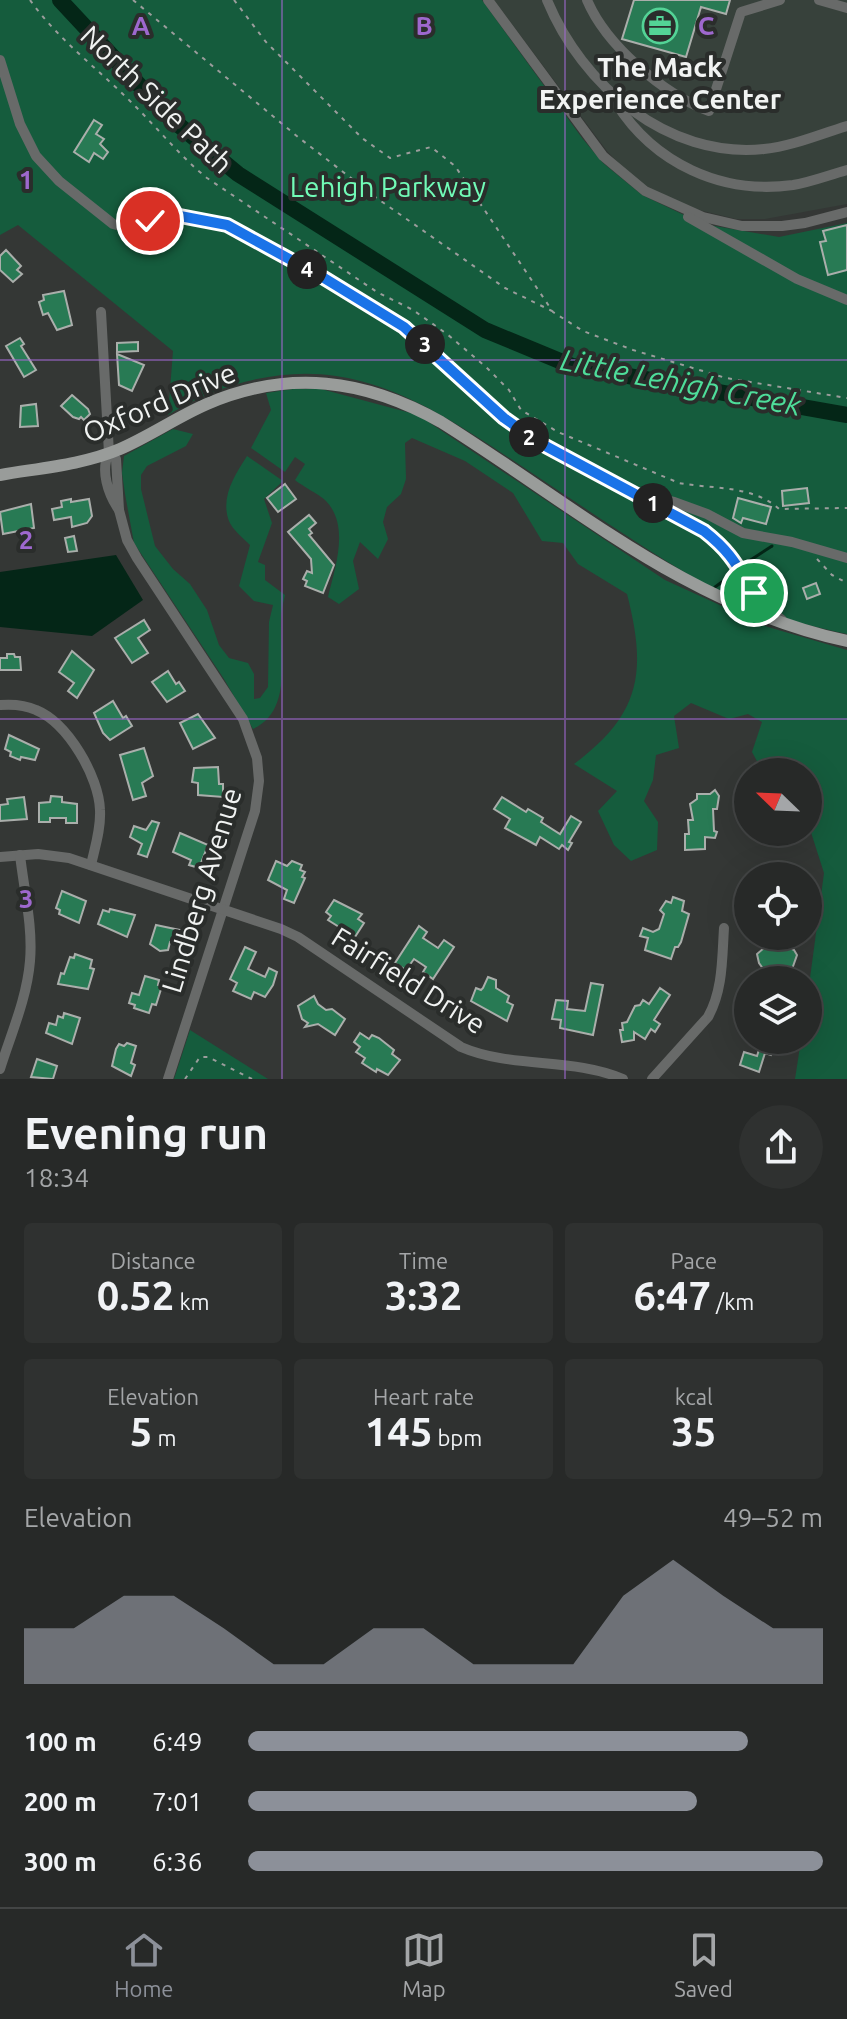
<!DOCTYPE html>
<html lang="en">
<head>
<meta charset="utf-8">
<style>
  body { margin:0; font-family:Ubuntu,sans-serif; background:#2f3130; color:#f1f3f6; height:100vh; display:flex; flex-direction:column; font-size:30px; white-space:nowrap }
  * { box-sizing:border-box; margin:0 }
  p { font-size:26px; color:#a4a6a8 }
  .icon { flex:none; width:44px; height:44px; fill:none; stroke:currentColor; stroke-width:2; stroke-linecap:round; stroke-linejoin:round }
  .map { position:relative; height:1079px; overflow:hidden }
  .details { display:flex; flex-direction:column; background:#272928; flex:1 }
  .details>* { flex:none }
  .needle { width:52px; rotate:293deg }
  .buttons { position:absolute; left:734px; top:758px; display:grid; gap:16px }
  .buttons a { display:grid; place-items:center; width:88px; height:88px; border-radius:50%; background:#272928; box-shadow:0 8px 32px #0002,0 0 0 2px #434545; font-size:40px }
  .pin { position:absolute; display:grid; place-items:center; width:68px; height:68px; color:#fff; margin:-34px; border:4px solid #fff; border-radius:50%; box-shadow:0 2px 8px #0007 }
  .km { position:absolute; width:40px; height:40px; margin:-20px; border-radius:50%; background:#222; color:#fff; font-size:22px; line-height:40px; text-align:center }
  .round { display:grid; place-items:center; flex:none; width:84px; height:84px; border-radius:42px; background:#2f3130 }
  .headline { display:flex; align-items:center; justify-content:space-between; height:136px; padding:0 24px }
  h1 { font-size:44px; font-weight:600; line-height:60px }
  .metrics { display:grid; grid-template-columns:repeat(3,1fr); gap:12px; height:136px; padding:8px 24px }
  .metrics div { display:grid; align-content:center; border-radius:8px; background:#2f3130; text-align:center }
  .metrics b { font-size:40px; font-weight:600 }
  .metrics small { font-size:22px; font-weight:400 }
  .metrics p { font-size:22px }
  .chart { height:224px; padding:16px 24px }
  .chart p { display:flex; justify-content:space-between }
  .chart svg { width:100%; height:144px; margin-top:8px; fill:#8c9099; opacity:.7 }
  ul { padding:0 24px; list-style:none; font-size:26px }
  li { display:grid; grid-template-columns:128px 96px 1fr; align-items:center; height:60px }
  li i { height:20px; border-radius:10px; background:#8c9099 }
  .tab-bar { display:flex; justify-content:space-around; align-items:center; height:112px; border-top:2px solid #434545; background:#272928; font-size:22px; color:#a4a6a8 }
  .tab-bar a { display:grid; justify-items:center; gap:4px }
  .tab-bar .on { color:#8c9099 }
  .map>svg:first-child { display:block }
  .built { fill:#37413b }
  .green { fill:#155c3d }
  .water { fill:#042617 }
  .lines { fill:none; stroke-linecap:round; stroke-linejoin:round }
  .stream { stroke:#042617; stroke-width:3 }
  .river { stroke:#042617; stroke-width:16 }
  .building { fill:#287a54; stroke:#aaaeab; stroke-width:2 }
  .path { stroke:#9b9d9c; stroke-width:2; stroke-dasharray:4 6; stroke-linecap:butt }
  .minor { stroke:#686a69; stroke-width:10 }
  .major { stroke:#999c9a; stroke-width:12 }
  .route-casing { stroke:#fff; stroke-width:16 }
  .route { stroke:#1a73e8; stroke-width:10 }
  .grid { fill:none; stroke:#9e68ce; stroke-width:2; stroke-opacity:0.55 }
  .labels { text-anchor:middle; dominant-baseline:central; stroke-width:8; stroke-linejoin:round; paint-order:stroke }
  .poi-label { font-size:28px; font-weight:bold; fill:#f1f3f2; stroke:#2a2d2b }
  .street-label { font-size:28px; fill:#f1f3f2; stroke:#2a2d2b }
  .park-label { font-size:28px; fill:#71fbb7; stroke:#2a2d2b }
  .water-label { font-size:30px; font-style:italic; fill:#4edd9a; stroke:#2a2d2b }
  .grid-label { font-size:26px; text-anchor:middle; font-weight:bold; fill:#9e68ce; stroke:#2a2d2b; stroke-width:8; stroke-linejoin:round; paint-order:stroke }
</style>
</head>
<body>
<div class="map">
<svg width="847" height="1079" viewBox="0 0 847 1079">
  <rect width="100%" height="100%" fill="#343735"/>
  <path class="built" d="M494 0H847V204L765 219H736L691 208 663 197 631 176 607 151Z"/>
  <g class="green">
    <path d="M0 0H482L582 138 603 163 642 195 703 224 779 237 847 223V634C803 625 754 612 715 590 650 553 588 510 526 469 468 431 406 386 336 376 280 367 215 385 168 415L173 351 18 225 0 235Z"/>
    <path d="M293 389H321L418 415 665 580 768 627 847 650V1079H795L801 1040H808V993L824 873 808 823V772H763L752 752 762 722 748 714 729 719 691 703 674 716 679 748 656 755 653 780 644 801 658 822 657 850 631 861 614 845 598 811 617 791 574 764C641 714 647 672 627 594L578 564 563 543 542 541 513 493 465 461 412 438 405 443 406 479 401 494 387 507 383 522 388 539 378 559 360 542 353 561 359 589 339 604 328 597C335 568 350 526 326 501 322 496 302 486 295 480L305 464 295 457 285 472 251 448 271 410 266 393Z"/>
    <path d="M173 429 193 434 186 446 147 466 141 475V489L155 546 173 569 190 584 207 610 219 645 229 658 248 663 254 674V699L260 698 268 687 269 622 273 605 254 601 239 586 250 545C243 538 232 529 229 521 220 497 235 475 247 456L283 481 264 499 272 523 258 562 265 565V580L285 595C283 603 281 612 281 620 280 655 293 711 253 729L224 679 134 543 125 494 122 473 124 456Z"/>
    <path d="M190 1030 268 1079H174Z"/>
  </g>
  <path class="water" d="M116 555 143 600 92 636 0 627V572Z"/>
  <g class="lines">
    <g class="stream">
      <path d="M749 561 772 546"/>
      <path d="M715 587 733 574"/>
    </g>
    <path class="river" d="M60 0 169 117 238 174 485 330 572 366 847 415"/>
  </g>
  <g class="building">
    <path d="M634 0H730L726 14 701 7 686 57 622 39Z"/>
    <path d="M94 120 102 125 96 134 104 139 100 144 108 152 103 159 94 153 89 162 74 152Z"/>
    <path d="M847 225V270L828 275 820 242 826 241 823 231Z"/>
    <path d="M6 250 21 266 17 270 22 274 13 282 0 270V256Z"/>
    <path d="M64 291 72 325 57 330 48 313 43 315 39 302 44 300 43 295Z"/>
    <path d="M20 338 24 344 21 346 36 370 24 377 6 346Z"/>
    <path d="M138 342V351L117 352V343Z"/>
    <path d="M117 354 144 365 132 391 119 385Z"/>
    <path d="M72 395 88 409 90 414 84 420 81 417 79 419 73 417 61 406Z"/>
    <path d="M36 404 38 426 20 427 21 406Z"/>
    <path d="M285 484 296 499 278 512 267 498Z"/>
    <path d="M807 488 809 503 783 506 782 491Z"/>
    <path d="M738 498 771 507 766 524 743 518 741 523 733 518Z"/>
    <path d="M71 499V502L89 499 92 516 87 523 72 527 71 517 54 520 52 509 62 507 61 501Z"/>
    <path d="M31 504 34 528 3 534 0 512Z"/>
    <path d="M309 515 316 523 309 529 312 533 309 535 334 565 323 593 305 586 307 581 303 579 307 571 312 573 311 559 288 532Z"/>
    <path d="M74 536 77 551 68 552 65 538Z"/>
    <path d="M816 583 820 594 807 599 803 588Z"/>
    <path d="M144 620 150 630 138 638 148 653 132 663 115 638Z"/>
    <path d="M72 651 94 670 77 698 68 691 74 683 59 672Z"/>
    <path d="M7 654H14L15 657H20L21 670H0V658H7Z"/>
    <path d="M168 671 176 684 179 682 185 691 167 702 152 682Z"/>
    <path d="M113 701 123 718 126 716 132 726 110 740 103 733 94 713Z"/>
    <path d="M198 714 215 738 193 749 180 723Z"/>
    <path d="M9 735 39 749 35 760 21 757 20 760 10 756 11 752 5 749Z"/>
    <path d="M144 748 153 776 142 783 146 796 133 800 120 755Z"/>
    <path d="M218 767 219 784H223V797L198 795V783L192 782 194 768Z"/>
    <path d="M715 790 719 796 717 809H713L714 831 717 832 715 838 705 837V849L685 850V834H689L688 820H693L690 804 697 799V794H710Z"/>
    <path d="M51 796 62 797V802L77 804V823H66V818H50V822H39V803L50 802Z"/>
    <path d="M24 797 27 819 0 821V805L8 804 7 799Z"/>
    <path d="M502 797 526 812 528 809 543 818 541 822 560 834 571 816 581 822 569 842 572 843 568 850 562 845 559 849 540 837 536 845 505 828 510 819 494 809Z"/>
    <path d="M152 821 159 823 147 857 138 854 142 844 130 837 134 826 146 830Z"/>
    <path d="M180 833 208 845 199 868 189 865 191 860 173 852Z"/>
    <path d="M276 861 287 866 292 861 302 865 300 870 305 872 302 877 305 878 294 903 284 899 287 890 268 880Z"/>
    <path d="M62 891 86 901 79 923 59 914 60 910 56 908Z"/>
    <path d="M673 897 684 901 682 911 689 914 681 942 678 947H675L671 959 645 950 648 938 640 936 643 928 653 932 659 929 664 914 660 910 666 901 671 903Z"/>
    <path d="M334 900 362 914 358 919 364 923 355 937 328 920 331 916 326 912Z"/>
    <path d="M110 909 135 915 127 937 98 924 103 910 109 912Z"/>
    <path d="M156 925 180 930 175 944 170 942 168 950 160 951 150 944Z"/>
    <path d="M419 926 427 932 423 938 438 948 444 940 454 947 433 979 423 972 426 967 414 959 406 970 395 963Z"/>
    <path d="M778 942 794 950 797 955 791 972 784 969 780 980H761L764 970 759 963 757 954 764 948H776Z"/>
    <path d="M245 947 256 952 248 969 265 977 269 968 277 972 273 985 265 997 254 992 251 999 233 991 237 983 230 979Z"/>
    <path d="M75 954 92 960 90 968 94 969 88 989 58 984 61 973 64 974 70 957 74 958Z"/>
    <path d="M145 976 159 980 158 985 162 986 156 1005 152 1004 149 1013 134 1008 135 1005 129 1003 132 993 139 995Z"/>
    <path d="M488 977 496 980V988L509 996 507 1002 513 1005 507 1021 471 1001 476 988 481 990 483 988Z"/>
    <path d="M591 983 603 985 593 1035 560 1028 561 1020 552 1019 556 1000 568 1001 567 1009 585 1011Z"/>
    <path d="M660 988 670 995 654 1020 660 1024 655 1032 651 1029 645 1039 634 1032V1040L622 1042 620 1030H623L622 1023 627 1022 635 1006 640 1005 643 1000 649 1004Z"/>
    <path d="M314 996 318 1004 326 1010 332 1009 345 1019 335 1035 318 1024 305 1027 308 1023 302 1019 298 1006Z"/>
    <path d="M64 1013 80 1018 72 1044 46 1033 49 1023 56 1025 58 1016 63 1018Z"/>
    <path d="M360 1033 369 1039 372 1035 379 1038 394 1050 392 1054 400 1060 388 1075 377 1069 376 1072 362 1063 365 1058 356 1052 360 1047 354 1042Z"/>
    <path d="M762 1040H777L771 1055 765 1053 759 1072 740 1065 744 1052 757 1056Z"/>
    <path d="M127 1043 136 1046 131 1063 135 1065 131 1076 112 1066 116 1049 119 1044 124 1046Z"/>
    <path d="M37 1059 57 1066 53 1079 31 1077Z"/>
  </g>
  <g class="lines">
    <g class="path">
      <path d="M30 0C59 41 102 72 136 107 160 131 181 157 207 178L377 292 413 310 447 334 486 367 509 390 521 410 558 432 679 483C711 489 753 485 779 509L847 508"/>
      <path d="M133 0 298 137 378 199 505 288 552 311"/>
      <path d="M234 0 266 42 362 138 390 158 431 147 455 166 553 312 583 331 633 350 726 378 847 398"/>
      <path d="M670 61 710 78"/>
      <path d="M666 74 673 54"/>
      <path d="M817 559 832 575 847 583"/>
      <path d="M185 1079 200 1057H208L252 1079"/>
    </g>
    <g class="minor">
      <path d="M488 0 603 156 645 191 703 217 742 226H782L805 223 847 212"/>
      <path d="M547 0C582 85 667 159 764 149 793 146 820 134 847 126"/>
      <path d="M587 0C606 45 663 94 709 111L741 12 780 0"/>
      <path d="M819 0 847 8"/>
      <path d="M0 60 20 124 36 156 59 181 113 224 128 228 165 217 180 216 227 225 324 278 404 327 504 418 538 442 704 531C717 541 731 552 740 566 754 589 760 603 782 620"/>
      <path d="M616 103C654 163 721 195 793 185 811 182 829 175 847 170"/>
      <path d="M688 217 797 279 847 300"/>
      <path d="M101 312 109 453C100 470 108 494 119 510L116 459 109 453"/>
      <path d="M650 497 674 502 707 514 743 533 792 542 847 558"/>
      <path d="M119 510 127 540 137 558 243 719 257 758 259 781 255 811 168 1079"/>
      <path d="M0 705C12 704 25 705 36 710 68 723 99 777 100 810 101 829 95 847 91 865"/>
      <path d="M0 857 38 854 69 858 281 929 298 937 461 1047C512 1069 572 1057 623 1079"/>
      <path d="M0 1069C11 1034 27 998 30 961 33 927 24 890 20 855"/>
      <path d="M652 1079 708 1017C723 990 722 959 724 928"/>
    </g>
    <path class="major" d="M0 475C40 468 82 465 120 449 150 436 177 417 207 404 289 369 365 379 441 422 575 506 689 607 847 641"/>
  </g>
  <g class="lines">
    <g class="route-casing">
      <path id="route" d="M150 221 180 216 227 225 324 278 404 327 504 418 538 442 704 531C731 552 737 566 754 593"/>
    </g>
    <use href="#route" class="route"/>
  </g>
  <path class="grid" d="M282 0V1079M565 0V1079M0 360H847M0 719H847"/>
  <defs>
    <g id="office-ring" transform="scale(1.8)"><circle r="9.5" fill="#2a2d2b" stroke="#53d396" stroke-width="1.5"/><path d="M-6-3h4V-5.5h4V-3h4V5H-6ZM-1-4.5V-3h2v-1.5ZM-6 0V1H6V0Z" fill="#53d396"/></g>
  </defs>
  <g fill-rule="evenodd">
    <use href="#office-ring" x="660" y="26"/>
  </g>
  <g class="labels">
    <g class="poi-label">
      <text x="660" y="66">The Mack<tspan x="660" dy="32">Experience Center</tspan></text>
    </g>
    <g class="street-label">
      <text transform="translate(157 99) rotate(44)">North Side Path</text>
      <text transform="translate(159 402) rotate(-23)">Oxford Drive</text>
      <text transform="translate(201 890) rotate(-73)">Lindberg Avenue</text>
      <text transform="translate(409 980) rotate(32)">Fairfield Drive</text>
    </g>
    <g class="park-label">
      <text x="388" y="186">Lehigh Parkway</text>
    </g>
    <g class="water-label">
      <text transform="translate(681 382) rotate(11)">Little Lehigh Creek</text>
    </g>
  </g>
  <g class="grid-label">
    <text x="141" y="35">A</text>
    <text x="424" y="35">B</text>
    <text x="706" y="35">C</text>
    <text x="26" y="189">1</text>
    <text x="26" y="549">2</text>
    <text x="26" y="908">3</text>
  </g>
</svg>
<div class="buttons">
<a><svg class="needle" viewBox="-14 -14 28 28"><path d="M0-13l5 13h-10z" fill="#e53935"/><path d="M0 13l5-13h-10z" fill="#a4a6a8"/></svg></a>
<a><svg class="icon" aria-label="locate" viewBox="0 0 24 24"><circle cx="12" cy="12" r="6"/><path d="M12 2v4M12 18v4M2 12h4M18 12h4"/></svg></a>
<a><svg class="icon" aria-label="layers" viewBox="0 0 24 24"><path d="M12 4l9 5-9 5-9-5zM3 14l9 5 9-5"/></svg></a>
</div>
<div class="pin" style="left:754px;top:593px;background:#1e9e55"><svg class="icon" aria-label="arrive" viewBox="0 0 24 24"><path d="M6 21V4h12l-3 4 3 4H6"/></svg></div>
<div class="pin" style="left:150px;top:221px;background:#d93025"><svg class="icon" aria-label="check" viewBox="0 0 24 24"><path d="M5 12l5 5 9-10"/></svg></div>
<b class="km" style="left:653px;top:503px">1</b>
<b class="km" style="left:529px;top:437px">2</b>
<b class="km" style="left:425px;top:344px">3</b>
<b class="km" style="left:307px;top:269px">4</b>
</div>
<section class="details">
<div class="headline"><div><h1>Evening run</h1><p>18:34</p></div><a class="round"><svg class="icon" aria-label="share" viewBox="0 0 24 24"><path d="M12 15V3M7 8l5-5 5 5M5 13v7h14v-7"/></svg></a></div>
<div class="metrics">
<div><p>Distance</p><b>0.52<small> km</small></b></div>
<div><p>Time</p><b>3:32</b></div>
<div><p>Pace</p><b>6:47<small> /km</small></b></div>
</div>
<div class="metrics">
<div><p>Elevation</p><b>5<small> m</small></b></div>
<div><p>Heart rate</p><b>145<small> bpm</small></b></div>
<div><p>kcal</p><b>35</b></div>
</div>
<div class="chart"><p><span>Elevation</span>49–52 m</p>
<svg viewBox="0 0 160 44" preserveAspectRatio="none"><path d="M0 44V27L10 27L20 17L30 17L40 27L50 38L60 38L70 27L80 27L90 38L100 38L110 38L120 17L130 6L140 17L150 27L160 27V44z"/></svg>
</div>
<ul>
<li><b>100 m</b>6:49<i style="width:87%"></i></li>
<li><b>200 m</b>7:01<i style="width:78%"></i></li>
<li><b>300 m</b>6:36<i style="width:100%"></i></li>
</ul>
</section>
<nav class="tab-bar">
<a class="on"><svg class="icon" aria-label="home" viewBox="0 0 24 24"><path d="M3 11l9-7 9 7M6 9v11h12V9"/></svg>Home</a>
<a><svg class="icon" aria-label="map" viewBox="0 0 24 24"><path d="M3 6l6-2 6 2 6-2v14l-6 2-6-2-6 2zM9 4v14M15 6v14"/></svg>Map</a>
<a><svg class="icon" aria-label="saved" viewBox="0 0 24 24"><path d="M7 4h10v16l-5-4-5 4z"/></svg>Saved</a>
</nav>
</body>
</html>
